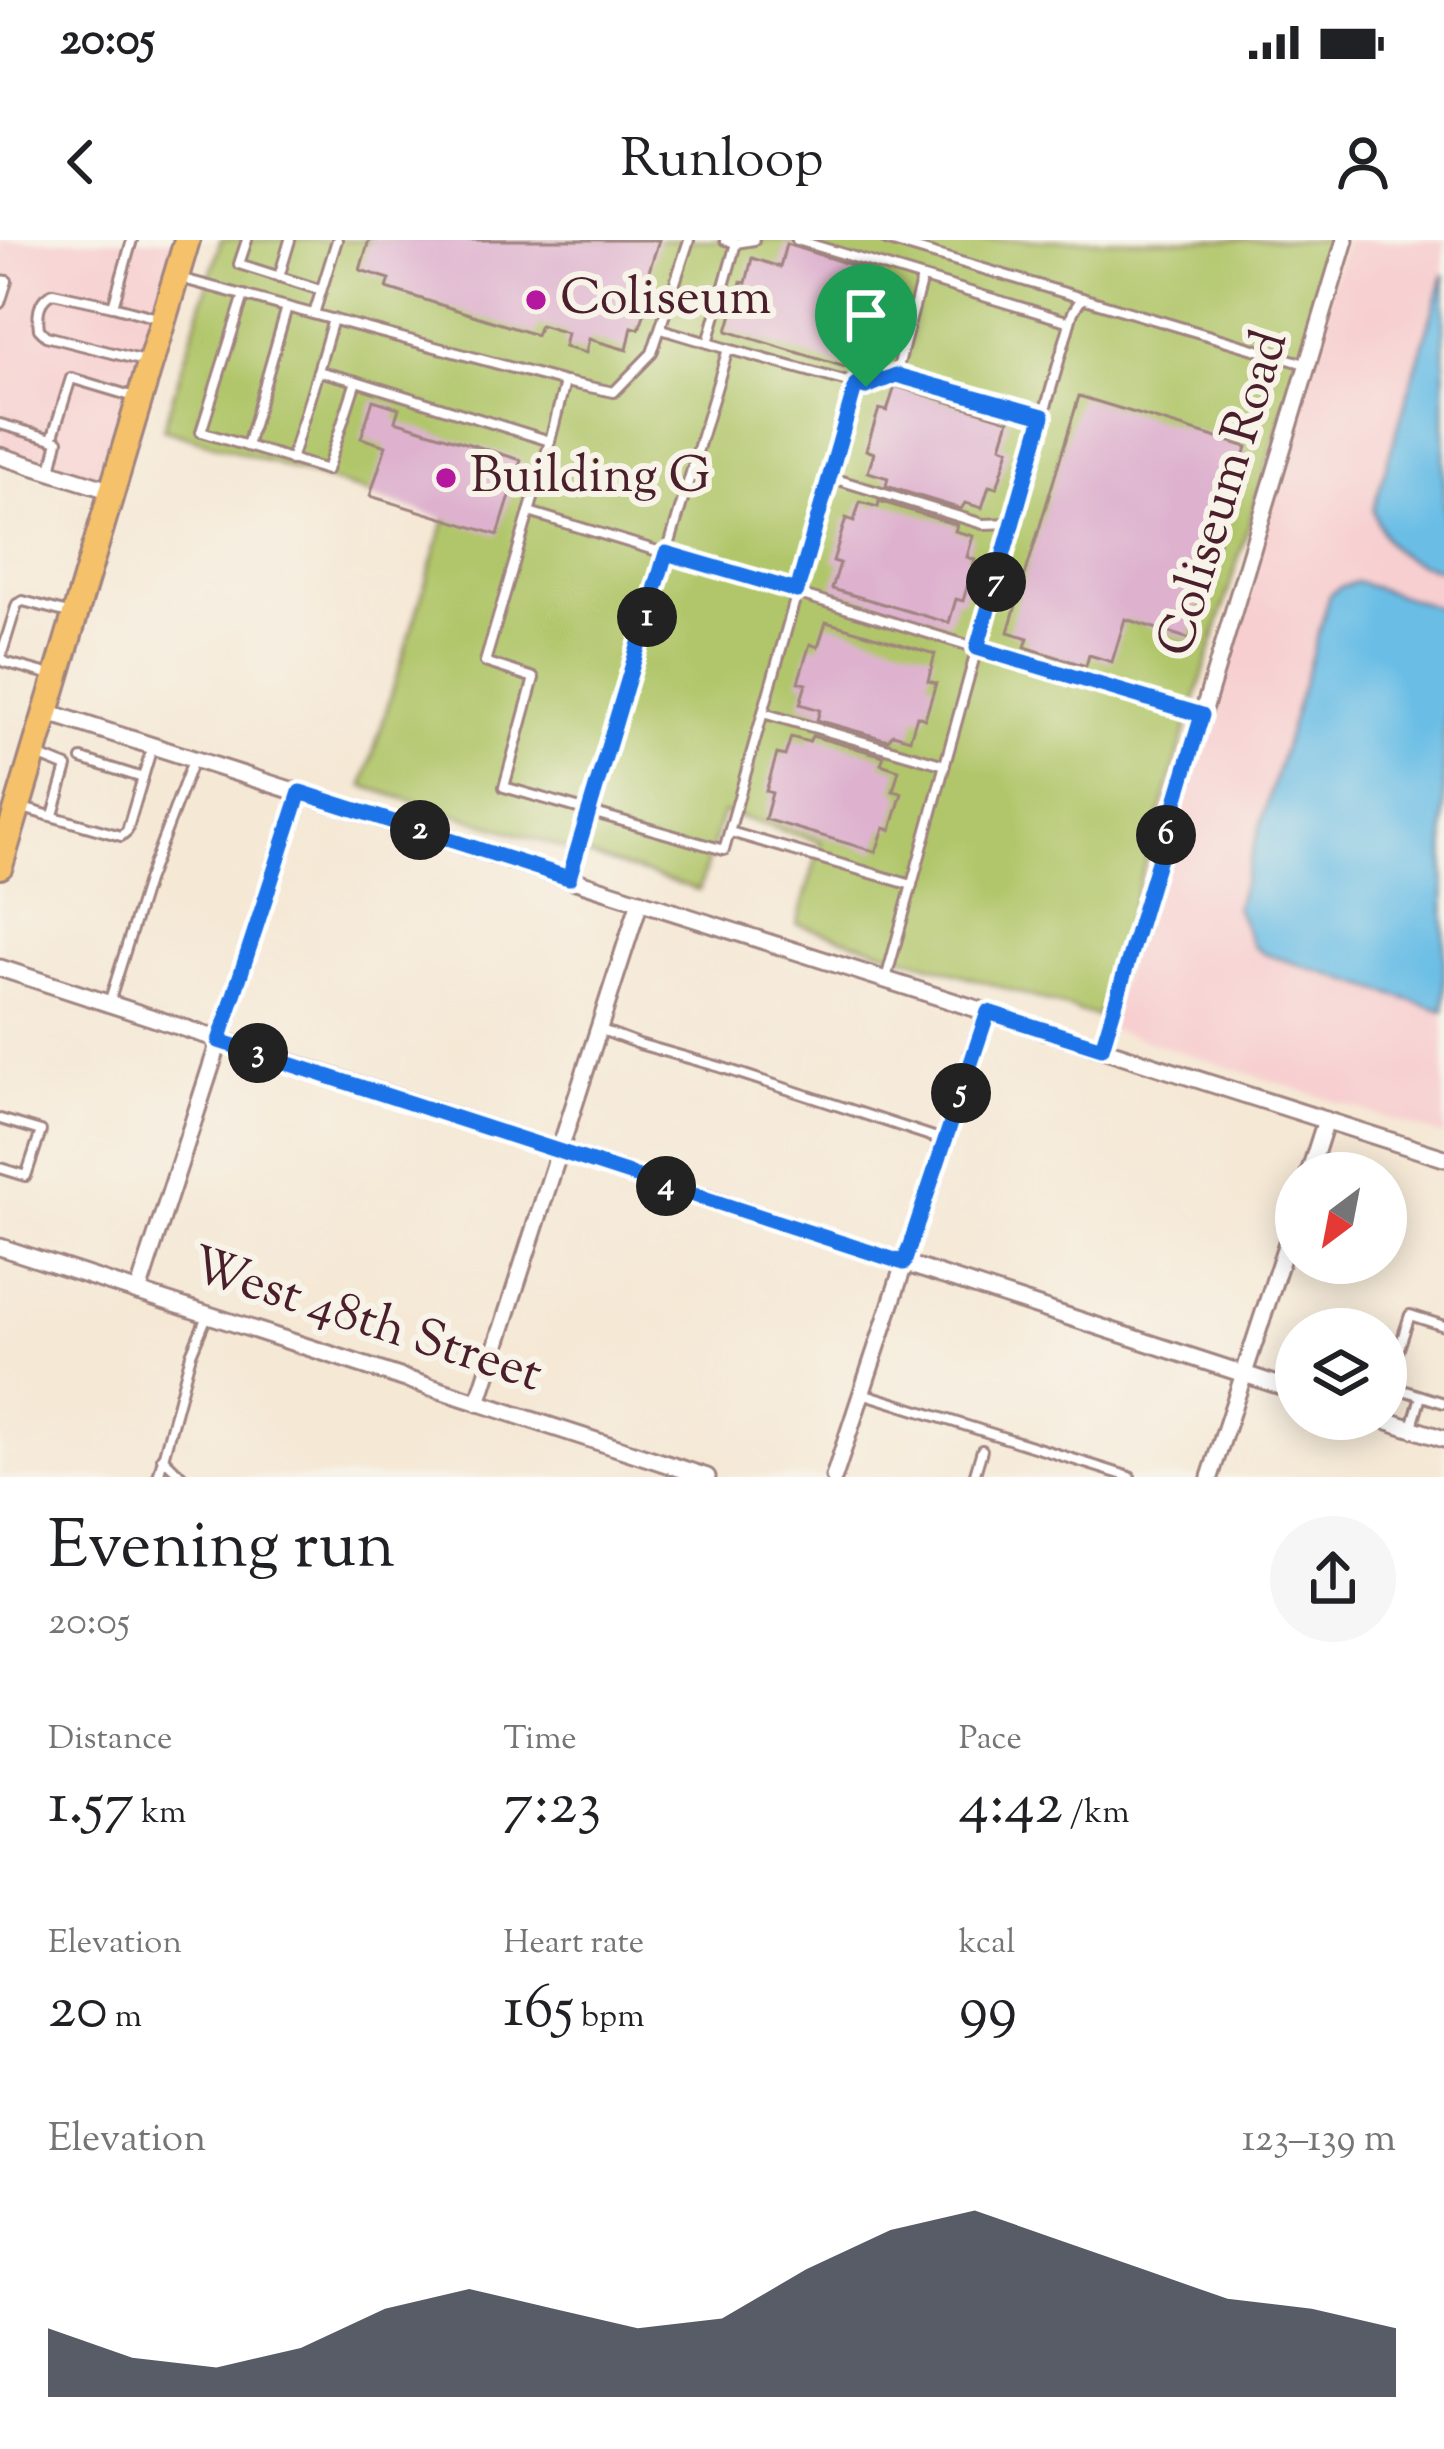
<!DOCTYPE html>
<html lang="en">
<head>
<meta charset="utf-8">
<style>
  body { margin:0; font-family:"Sorts Mill Goudy",serif; background:#f6f6f6; color:#202124; height:100vh; display:flex; flex-direction:column; font-size:45px; white-space:nowrap }
  * { box-sizing:border-box; margin:0 }
  p { font-size:39px; color:#757577 }
  .icon { flex:none; width:66px; height:66px; fill:none; stroke:currentColor; stroke-width:2; stroke-linecap:round; stroke-linejoin:round }
  .map { position:relative; height:1237px; overflow:hidden }
  .panel { display:flex; flex-direction:column; background:#fff; flex:1 }
  .panel>* { flex:none }
  .needle { width:78px; rotate:212deg }
  .fabs { position:absolute; left:1275px; top:912px; display:grid; gap:24px }
  .fabs a { display:grid; place-items:center; width:132px; height:132px; border-radius:50%; background:#fff; box-shadow:0 6px 30px #0003; font-size:60px }
  .pin { position:absolute; display:grid; place-items:center; width:102px; height:102px; color:#fff; margin:-123px -51px; border-radius:50% 50% 50% 0; rotate:-45deg; box-shadow:0 0 12px #0007 }
  .pin .icon { rotate:45deg }
  .km { position:absolute; width:60px; height:60px; margin:-30px; border-radius:50%; background:#222; color:#fff; font-size:33px; line-height:60px; text-align:center }
  .round { display:grid; place-items:center; flex:none; width:126px; height:126px; border-radius:63px; background:#f6f6f6 }
  .head { display:flex; align-items:center; justify-content:space-between; height:204px; padding:0 48px }
  h1 { font-size:66px; font-weight:600; line-height:90px }
  .figures { display:grid; grid-template-columns:repeat(3,1fr); gap:18px; height:204px; padding:12px 48px }
  .figures div { display:grid; align-content:center }
  .figures b { font-size:60px; font-weight:600 }
  .figures small { font-size:33px; font-weight:400 }
  .figures p { font-size:33px }
  .chart { height:336px; padding:24px 48px }
  .chart p { display:flex; justify-content:space-between }
  .chart svg { width:100%; height:216px; margin-top:12px; fill:#111827; opacity:.7 }
  .status { display:flex; justify-content:space-between; align-items:center; height:84px; padding:0 60px; background:#fff; direction:ltr }
  .status svg { height:33px; fill:currentColor }
  header { display:flex; justify-content:space-between; align-items:center; height:156px; padding:0 48px; background:#fff; font-size:54px; font-weight:600 }
  .map>svg:first-child { display:block }
  .built { fill:#f7cfd0 }
  .green { fill:#b1c66a; stroke:#7e724a; stroke-width:3 }
  .water { fill:#6abee6; stroke:#5a6e88; stroke-width:3 }
  .building { fill:#deb2cf }
  .lines { fill:none; stroke-linecap:round; stroke-linejoin:round }
  .service-casing { stroke:#a08480; stroke-width:14 }
  .minor-casing { stroke:#a08480; stroke-width:21 }
  .primary-casing { stroke:#a08480; stroke-width:30 }
  .service { stroke:#fff; stroke-width:8 }
  .minor { stroke:#fff; stroke-width:15 }
  .primary { stroke:#f5c16b; stroke-width:24 }
  .route-casing { stroke:#fff; stroke-width:24 }
  .route { stroke:#1a73e8; stroke-width:15 }
  .poi-dot { fill:#b5179e; stroke:#f7f3e8; stroke-width:4.5 }
  .labels { text-anchor:middle; dominant-baseline:central; stroke-width:12; stroke-linejoin:round; paint-order:stroke }
  .poi-label { font-size:51px; fill:#4a1f2b; stroke:#f7f3e8; text-anchor:start }
  .street-label { font-size:51px; fill:#4a1f2b; stroke:#f7f3e8 }
</style>
</head>
<body>
<div class="status"><b>20:05</b><svg viewBox="0 0 49 12"><path d="M0 12V9h3v3zM5 12V6h3v6zM10 12V3h3v9zM15 12V0h3v12zM26 1h20v11H26zM47 4h2v5h-2z"/></svg></div>
<header><svg class="icon" aria-label="back" viewBox="0 0 24 24"><path d="M15 5l-7 7 7 7"/></svg>Runloop<svg class="icon" aria-label="person" viewBox="0 0 24 24"><circle cx="12" cy="8" r="4"/><path d="M4 21q1-7 8-7t8 7"/></svg></header>
<div class="map">
<svg width="1444" height="1237" viewBox="0 0 1444 1237">
  <rect width="100%" height="100%" fill="#f7f3e8"/>
  <filter id="ink" filterUnits="userSpaceOnUse"><feTurbulence type="fractalNoise" baseFrequency=".00833" numOctaves="2"/><feDisplacementMap in="SourceGraphic" scale="24" xChannelSelector="R" yChannelSelector="G"/><feConvolveMatrix kernelMatrix="1 2 1 2 8 2 1 2 1" color-interpolation-filters="sRGB"/></filter>
  <filter id="wash" filterUnits="userSpaceOnUse"><feTurbulence type="fractalNoise" baseFrequency=".004" numOctaves="4" result="noise"/><feDisplacementMap in="SourceGraphic" scale="48" xChannelSelector="R" yChannelSelector="G"/><feGaussianBlur stdDeviation="2.7" result="paint"/><feColorMatrix in="noise" values="0 0 0 0 0 0 0 0 0 0 0 0 0 0 0 0 0 1.4 0 .05"/><feComposite in="paint" operator="in"/></filter>
  <g filter="url(#wash)">
    <rect width="100%" height="100%" fill="#f5e8d5"/>
    <g class="built">
      <path d="M0 0H186L112 251 0 216Z"/>
      <path d="M1345 0H1444V896L1107 788Z"/>
    </g>
    <path class="green" d="M221 0H1336L1098 777 797 684 821 602 723 572 699 650 363 546 446 277 163 189Z"/>
    <g class="water">
      <path d="M1444 34V331C1401 318 1388 315 1373 270Z"/>
      <path d="M1356 342 1444 369V771L1265 714 1253 706 1236 667 1330 355 1340 347Z"/>
    </g>
    <g id="blocks">
      <g class="building">
        <path d="M369 0H659L642 53 650 56 648 64 639 89 632 87 627 110 589 99 586 113 564 107 567 93 540 85 536 95 387 48 390 39 360 30Z"/>
        <path d="M786 4 864 29 858 51 896 63 891 83 866 76 862 89 842 82 833 110 852 115 848 128 727 91 741 42 746 43 752 18 780 27Z"/>
        <path d="M895 146 1009 180 1001 206 1009 209 997 248 989 246 982 268 965 263 961 269 886 246 888 238 868 232 874 213 866 210 879 169 887 171Z"/>
        <path d="M1079 156 1247 207 1190 399 1125 379 1112 422 1089 415 1086 426 1025 407 1028 398 1008 392Z"/>
        <path d="M373 160 399 168 395 181 521 220 498 295 370 256 386 206 361 198Z"/>
        <path d="M879 261 957 285 955 291 973 296 967 317 975 320 963 361 956 359 949 383 832 349 840 323 833 321 846 278 854 281 860 262 878 267Z"/>
        <path d="M826 382 935 414 928 441 936 443 925 479 917 476 910 499 893 494 888 500 817 480 820 470 800 464 806 444 798 442 810 404 818 407Z"/>
        <path d="M812 496 884 516 881 524 899 530 893 551 902 553 891 590 884 588 876 612 765 579 772 553 766 551 777 514 785 516 791 497 809 502Z"/>
      </g>
    </g>
  </g>
  <g filter="url(#ink)">
    <use href="#blocks" fill-opacity="0" stroke="#a08480" stroke-width="3"/>
    <g class="lines">
      <g class="service-casing">
        <g id="service">
          <path d="M132 0 113 66 161 79"/>
          <path d="M247 0 239 24 321 50"/>
          <path d="M797 0 1070 82"/>
          <path d="M886 0 1305 124"/>
          <path d="M736 3 754 0"/>
          <path d="M279 37 290 0"/>
          <path d="M183 39 565 142 614 152 652 113 689 0"/>
          <path d="M0 40 7 41 0 63"/>
          <path d="M244 55 201 192 327 230 356 141 318 131 291 220"/>
          <path d="M113 66 53 53C38 59 37 74 39 89L46 96 144 121"/>
          <path d="M314 74 337 0"/>
          <path d="M708 103 736 3 725 0"/>
          <path d="M728 109 866 147 896 135 1043 176"/>
          <path d="M318 131 333 79"/>
          <path d="M896 135 922 38"/>
          <path d="M356 141 550 201 565 142"/>
          <path d="M0 184 52 199 71 138 138 158"/>
          <path d="M550 201 485 422 534 438 504 547 724 610 856 144"/>
          <path d="M247 206 287 67"/>
          <path d="M51 230 58 201 52 199"/>
          <path d="M829 237 983 284 1013 283"/>
          <path d="M529 272 977 408 1073 72 1082 58"/>
          <path d="M55 436 4 422 1 416 17 364 23 361 72 374"/>
          <path d="M763 473 945 525"/>
          <path d="M40 516 67 527 53 575"/>
          <path d="M82 519 143 538"/>
          <path d="M19 567 121 596 127 591 152 507"/>
          <path d="M730 592 912 645"/>
          <path d="M570 637 728 109 661 89"/>
          <path d="M886 739 977 408 1201 474"/>
          <path d="M109 763 147 641 194 518"/>
          <path d="M599 789 639 804 720 827 943 900"/>
          <path d="M0 879 41 891 26 936 0 928"/>
          <path d="M1444 1086 1410 1075 1387 1145 1444 1163"/>
          <path d="M862 1153 1130 1237"/>
          <path d="M1412 1187 1421 1156"/>
          <path d="M162 1217 182 1237"/>
          <path d="M158 1237 191 1114 207 1076"/>
          <path d="M974 1237 982 1210"/>
        </g>
      </g>
      <g class="minor-casing">
        <g id="minor">
          <path d="M0 216 112 251"/>
          <path d="M46 472 1444 918"/>
          <path d="M0 728 1296 1151"/>
          <path d="M1102 809 1345 0"/>
          <path d="M1309 933 1326 880"/>
          <path d="M0 1007 707 1237"/>
          <path d="M138 1052 300 552"/>
          <path d="M478 1163 640 661"/>
          <path d="M1382 1179 1444 1199"/>
          <path d="M834 1237 987 772"/>
          <path d="M1210 1237 1296 975"/>
        </g>
      </g>
      <g class="primary-casing">
        <path id="primary" d="M0 626 187 0"/>
      </g>
      <use href="#service" class="service"/>
      <use href="#minor" class="minor"/>
      <use href="#primary" class="primary"/>
    </g>
  </g>
  <g class="lines" filter="url(#ink)">
    <g class="route-casing">
      <path id="route" d="M896 135 1043 176 977 408 1202 475 1102 808 988 772 904 1023 219 801 300 552 569 638 666 313 797 351 856 144 866 147Z"/>
    </g>
    <use href="#route" class="route"/>
  </g>
  <g class="poi-dot">
    <circle cx="536" cy="60" r="12"/>
    <circle cx="446" cy="238" r="12"/>
  </g>
  <g class="labels">
    <g class="poi-label">
      <text x="560" y="60">Coliseum</text>
      <text x="470" y="238">Building G</text>
    </g>
    <g class="street-label">
      <text transform="translate(1225 254) rotate(-73)">Coliseum Road</text>
      <text transform="translate(366 1082) rotate(18)">West 48th Street</text>
    </g>
  </g>
</svg>
<div class="fabs">
<a><svg class="needle" viewBox="-14 -14 28 28"><path d="M0-13l5 13h-10z" fill="#e53935"/><path d="M0 13l5-13h-10z" fill="#757577"/></svg></a>
<a><svg class="icon" aria-label="layers" viewBox="0 0 24 24"><path d="M12 4l9 5-9 5-9-5zM3 14l9 5 9-5"/></svg></a>
</div>
<div class="pin" style="left:866px;top:147px;background:#1e9e55"><svg class="icon" aria-label="arrive" viewBox="0 0 24 24"><path d="M6 21V4h12l-3 4 3 4H6"/></svg></div>
<b class="km" style="left:647px;top:377px">1</b>
<b class="km" style="left:420px;top:590px">2</b>
<b class="km" style="left:258px;top:813px">3</b>
<b class="km" style="left:666px;top:946px">4</b>
<b class="km" style="left:961px;top:853px">5</b>
<b class="km" style="left:1166px;top:595px">6</b>
<b class="km" style="left:996px;top:342px">7</b>
</div>
<section class="panel">
<div class="head"><div><h1>Evening run</h1><p>20:05</p></div><a class="round"><svg class="icon" aria-label="share" viewBox="0 0 24 24"><path d="M12 15V3M7 8l5-5 5 5M5 13v7h14v-7"/></svg></a></div>
<div class="figures">
<div><p>Distance</p><b>1.57<small> km</small></b></div>
<div><p>Time</p><b>7:23</b></div>
<div><p>Pace</p><b>4:42<small> /km</small></b></div>
</div>
<div class="figures">
<div><p>Elevation</p><b>20<small> m</small></b></div>
<div><p>Heart rate</p><b>165<small> bpm</small></b></div>
<div><p>kcal</p><b>99</b></div>
</div>
<div class="chart"><p><span>Elevation</span>123–139 m</p>
<svg viewBox="0 0 160 44" preserveAspectRatio="none"><path d="M0 44V30L10 36L20 38L30 34L40 26L50 22L60 26L70 30L80 28L90 18L100 10L110 6L120 12L130 18L140 24L150 26L160 30V44z"/></svg>
</div>
</section>
</body>
</html>
